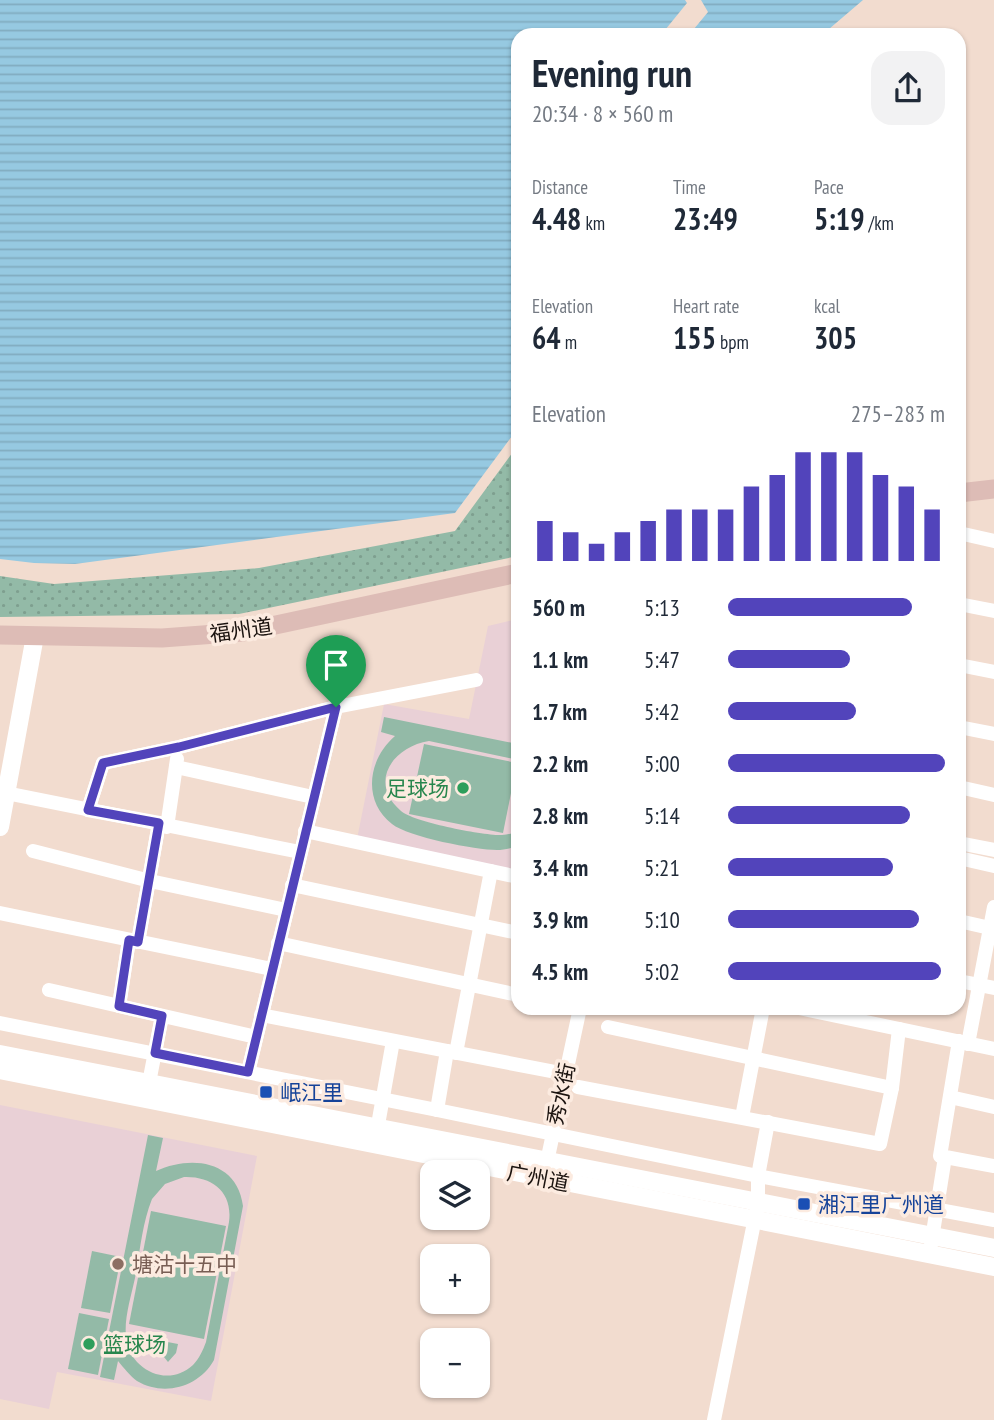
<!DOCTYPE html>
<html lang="en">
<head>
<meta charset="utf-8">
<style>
  body { margin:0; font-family:"PT Sans Narrow","Noto Sans SC",sans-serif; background:#f2f2f3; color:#1f2937; height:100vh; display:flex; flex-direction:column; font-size:26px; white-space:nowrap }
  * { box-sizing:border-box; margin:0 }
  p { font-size:23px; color:#747a83 }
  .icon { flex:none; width:38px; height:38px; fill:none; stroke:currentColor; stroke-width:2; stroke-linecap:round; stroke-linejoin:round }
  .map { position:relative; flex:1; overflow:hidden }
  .details { position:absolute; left:511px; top:28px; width:455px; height:987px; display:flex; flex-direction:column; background:#fff; border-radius:21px; box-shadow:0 2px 5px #0004 }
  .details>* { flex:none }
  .controls { position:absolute; left:420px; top:1160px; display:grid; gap:14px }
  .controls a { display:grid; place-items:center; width:70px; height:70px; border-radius:14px; background:#fff; box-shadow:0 2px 5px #0004; font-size:35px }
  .pin { position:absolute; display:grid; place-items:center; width:60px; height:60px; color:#fff; margin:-72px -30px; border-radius:50% 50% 50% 0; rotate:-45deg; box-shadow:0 0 7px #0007 }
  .pin .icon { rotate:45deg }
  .round { display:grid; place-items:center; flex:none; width:74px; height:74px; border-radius:21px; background:#f2f2f3 }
  .head { display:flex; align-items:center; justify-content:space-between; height:119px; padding:0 21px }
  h1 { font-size:38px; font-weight:700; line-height:52px }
  .figures { display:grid; grid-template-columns:repeat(3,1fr); gap:10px; height:119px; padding:7px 21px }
  .figures div { display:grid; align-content:center }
  .figures b { font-size:30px; font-weight:700 }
  .figures small { font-size:19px; font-weight:400 }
  .figures p { font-size:19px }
  .chart { height:196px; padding:14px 21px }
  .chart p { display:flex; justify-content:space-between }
  .chart svg { width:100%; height:126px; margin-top:7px; stroke:#5244bb; stroke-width:6 }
  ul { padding:0 21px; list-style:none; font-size:23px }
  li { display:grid; grid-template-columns:112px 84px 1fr; align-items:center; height:52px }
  li i { height:18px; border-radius:9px; background:#5244bb }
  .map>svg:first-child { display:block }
  .education { fill:#e9d0d6 }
  .green { fill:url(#green-dots) }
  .pitch { fill:#93baa7; fill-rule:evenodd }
  .water { fill:url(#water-rules) }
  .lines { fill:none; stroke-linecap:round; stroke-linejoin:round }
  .minor { stroke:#fff; stroke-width:14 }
  .tertiary { stroke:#fff; stroke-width:18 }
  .secondary { stroke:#ddbcb6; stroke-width:19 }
  .route-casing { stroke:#fff; stroke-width:14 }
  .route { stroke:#5244bb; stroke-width:9 }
  .leisure-dot { fill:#2e9e5b; stroke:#fcebe0; stroke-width:2.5 }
  .transit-dot { fill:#1a4fb4; stroke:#fcebe0; stroke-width:2.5 }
  .education-dot { fill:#8d6e63; stroke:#fcebe0; stroke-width:2.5 }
  .labels { text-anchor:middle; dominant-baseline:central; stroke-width:7; stroke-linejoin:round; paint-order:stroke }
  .street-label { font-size:21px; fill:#1b130f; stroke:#fcebe0 }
  .leisure-label { font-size:21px; fill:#27864d; stroke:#fcebe0; text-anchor:end }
  .transit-label { font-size:21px; fill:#164399; stroke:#fcebe0; text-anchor:start }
  .education-label { font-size:21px; fill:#785e54; stroke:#fcebe0; text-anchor:start }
</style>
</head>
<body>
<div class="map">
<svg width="994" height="1420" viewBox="0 0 994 1420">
  <defs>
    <pattern id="green-dots" width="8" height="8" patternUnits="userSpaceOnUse" patternTransform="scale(1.75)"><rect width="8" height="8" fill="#93baa7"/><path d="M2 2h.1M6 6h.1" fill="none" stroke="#7e9f8f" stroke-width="1.8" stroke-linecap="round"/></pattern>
    <pattern id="water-rules" width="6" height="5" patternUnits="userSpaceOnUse" patternTransform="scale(1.75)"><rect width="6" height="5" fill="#96c9e1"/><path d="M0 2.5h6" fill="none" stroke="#81acc0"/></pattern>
  </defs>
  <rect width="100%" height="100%" fill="#f2dccf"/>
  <g class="education">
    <path d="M518 619V871L357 839 384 704 469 719 488 626Z"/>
    <path d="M0 1105 257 1156 211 1401 57 1372 49 1409 0 1399Z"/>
  </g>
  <path class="green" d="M518 445V556L239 614 0 617V576L54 584 259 568 455 531Z"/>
  <g class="pitch">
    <path d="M384 717 518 744V760L429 741C392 747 368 783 401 811 413 822 485 836 502 835 508 835 513 833 518 831V846C511 848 504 850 497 850 476 850 408 837 392 824 362 801 368 759 395 736L381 732Z"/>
    <path d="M424 744 517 763 503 833 409 814Z"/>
    <path d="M148 1135 163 1138 156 1171C191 1155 237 1160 243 1206L214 1360C199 1387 164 1397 137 1381 130 1376 124 1368 118 1361L114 1380 100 1377ZM184 1177C212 1176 233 1192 229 1222L206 1342C203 1350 199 1359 193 1365 167 1389 129 1369 126 1337 124 1318 131 1297 135 1278 140 1252 142 1224 152 1199L165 1184Z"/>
    <path d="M151 1211 226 1226 204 1339 129 1324Z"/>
    <path d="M92 1251 121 1257 110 1313 81 1308Z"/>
    <path d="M79 1313 109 1319 98 1375 68 1369Z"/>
    <path d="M150 1335 152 1339 178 1344 176 1353 168 1362 151 1341 147 1339V1336Z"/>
  </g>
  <g class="water">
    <path d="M0 0H685L687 3 661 35H518V428L455 513 75 564 34 563 0 559Z"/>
    <path d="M701 0H863L822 35H689L708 12Z"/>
  </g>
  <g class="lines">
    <g class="minor">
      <path d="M959 533 994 541"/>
      <path d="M959 604 994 611"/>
      <path d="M959 665 994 672"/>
      <path d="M959 727 994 734"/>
      <path d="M176 767 313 797"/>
      <path d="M959 787 994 795"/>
      <path d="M6 793 300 852"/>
      <path d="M88 810 103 763 179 747 336 707 476 680"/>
      <path d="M167 827 177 759"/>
      <path d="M305 831 518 877"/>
      <path d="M959 843 994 850"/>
      <path d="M33 851 150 881 286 910"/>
      <path d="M959 858 994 866"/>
      <path d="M292 885 518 933"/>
      <path d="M0 913 272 969"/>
      <path d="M959 921 994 929"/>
      <path d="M138 942 159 823"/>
      <path d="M278 943 518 995"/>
      <path d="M959 981 994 988"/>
      <path d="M49 990 256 1037"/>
      <path d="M119 1006 129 940"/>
      <path d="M799 1008 994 1049"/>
      <path d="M261 1015 566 1074"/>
      <path d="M0 1023 437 1110 758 1176 994 1220"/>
      <path d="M608 1027 892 1088"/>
      <path d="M959 1041 940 1156 994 1166"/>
      <path d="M968 1044 994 907"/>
      <path d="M456 1053 491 871"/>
      <path d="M248 1072 336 707"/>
      <path d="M578 1087 880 1144 892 1088 899 1029"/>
      <path d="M147 1093 162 1016"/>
      <path d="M950 1097 994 1107"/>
      <path d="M437 1110 447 1051"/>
      <path d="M742 1117 763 1008"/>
      <path d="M376 1136 393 1041"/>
      <path d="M545 1171 580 1008"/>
      <path d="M931 1245 945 1157"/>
      <path d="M714 1420 758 1203V1176L768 1122"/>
    </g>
    <g class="tertiary">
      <path d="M0 827 35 636"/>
      <path d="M0 1054 994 1248"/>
      <path d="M0 1070 994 1267"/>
    </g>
    <g class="secondary">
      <path d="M959 493 994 489"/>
      <path d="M0 635 162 638 243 632 518 573"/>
    </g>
  </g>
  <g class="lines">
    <g class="route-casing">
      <path id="route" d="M336 707 248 1072 155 1053 162 1016 119 1006 129 940 138 942 159 823 88 810 103 763 179 747Z"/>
    </g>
    <use href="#route" class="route"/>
  </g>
  <g class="leisure-dot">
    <circle cx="463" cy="788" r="7"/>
    <circle cx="89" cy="1344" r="7"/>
  </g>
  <g class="transit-dot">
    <rect x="259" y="1085" width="14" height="14" rx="3.5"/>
    <rect x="797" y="1197" width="14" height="14" rx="3.5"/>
  </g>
  <circle class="education-dot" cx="118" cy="1264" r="7"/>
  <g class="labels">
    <g class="street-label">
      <text transform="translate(241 630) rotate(-8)">福州道</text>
      <text transform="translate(561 1094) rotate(-78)">秀水街</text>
      <text transform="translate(538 1178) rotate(11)">广州道</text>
    </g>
    <g class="leisure-label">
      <text x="449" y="788">足球场</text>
      <text x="103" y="1344" text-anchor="start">篮球场</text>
    </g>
    <g class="transit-label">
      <text x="280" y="1092">岷江里</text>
      <text x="818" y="1204">湘江里广州道</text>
    </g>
    <g class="education-label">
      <text x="132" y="1264">塘沽十五中</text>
    </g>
  </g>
</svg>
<div class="controls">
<a><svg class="icon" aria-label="layers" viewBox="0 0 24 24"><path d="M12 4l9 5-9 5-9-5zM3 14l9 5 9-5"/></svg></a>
<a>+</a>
<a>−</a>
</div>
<div class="pin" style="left:336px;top:707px;background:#1e9e55"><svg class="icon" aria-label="arrive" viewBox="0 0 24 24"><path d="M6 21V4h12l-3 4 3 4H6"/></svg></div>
<section class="details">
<div class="head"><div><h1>Evening run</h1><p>20:34 · 8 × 560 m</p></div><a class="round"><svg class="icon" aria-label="share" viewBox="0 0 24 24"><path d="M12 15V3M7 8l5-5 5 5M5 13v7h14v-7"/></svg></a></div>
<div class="figures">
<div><p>Distance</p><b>4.48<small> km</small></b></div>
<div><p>Time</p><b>23:49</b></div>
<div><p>Pace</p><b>5:19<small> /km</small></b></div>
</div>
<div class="figures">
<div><p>Elevation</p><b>64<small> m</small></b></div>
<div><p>Heart rate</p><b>155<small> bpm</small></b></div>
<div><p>kcal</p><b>305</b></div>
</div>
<div class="chart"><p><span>Elevation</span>275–283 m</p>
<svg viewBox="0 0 160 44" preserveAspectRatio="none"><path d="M5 44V30M15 44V34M25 44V38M35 44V34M45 44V30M55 44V26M65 44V26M75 44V26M85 44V18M95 44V14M105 44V6M115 44V6M125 44V6M135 44V14M145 44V18M155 44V26"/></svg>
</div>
<ul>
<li><b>560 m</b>5:13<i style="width:85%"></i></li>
<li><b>1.1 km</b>5:47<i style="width:56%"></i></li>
<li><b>1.7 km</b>5:42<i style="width:59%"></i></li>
<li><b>2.2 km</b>5:00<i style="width:100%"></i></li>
<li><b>2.8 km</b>5:14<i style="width:84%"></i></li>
<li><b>3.4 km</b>5:21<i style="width:76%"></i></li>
<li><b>3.9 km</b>5:10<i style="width:88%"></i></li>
<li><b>4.5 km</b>5:02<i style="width:98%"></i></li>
</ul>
</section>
</div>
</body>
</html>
